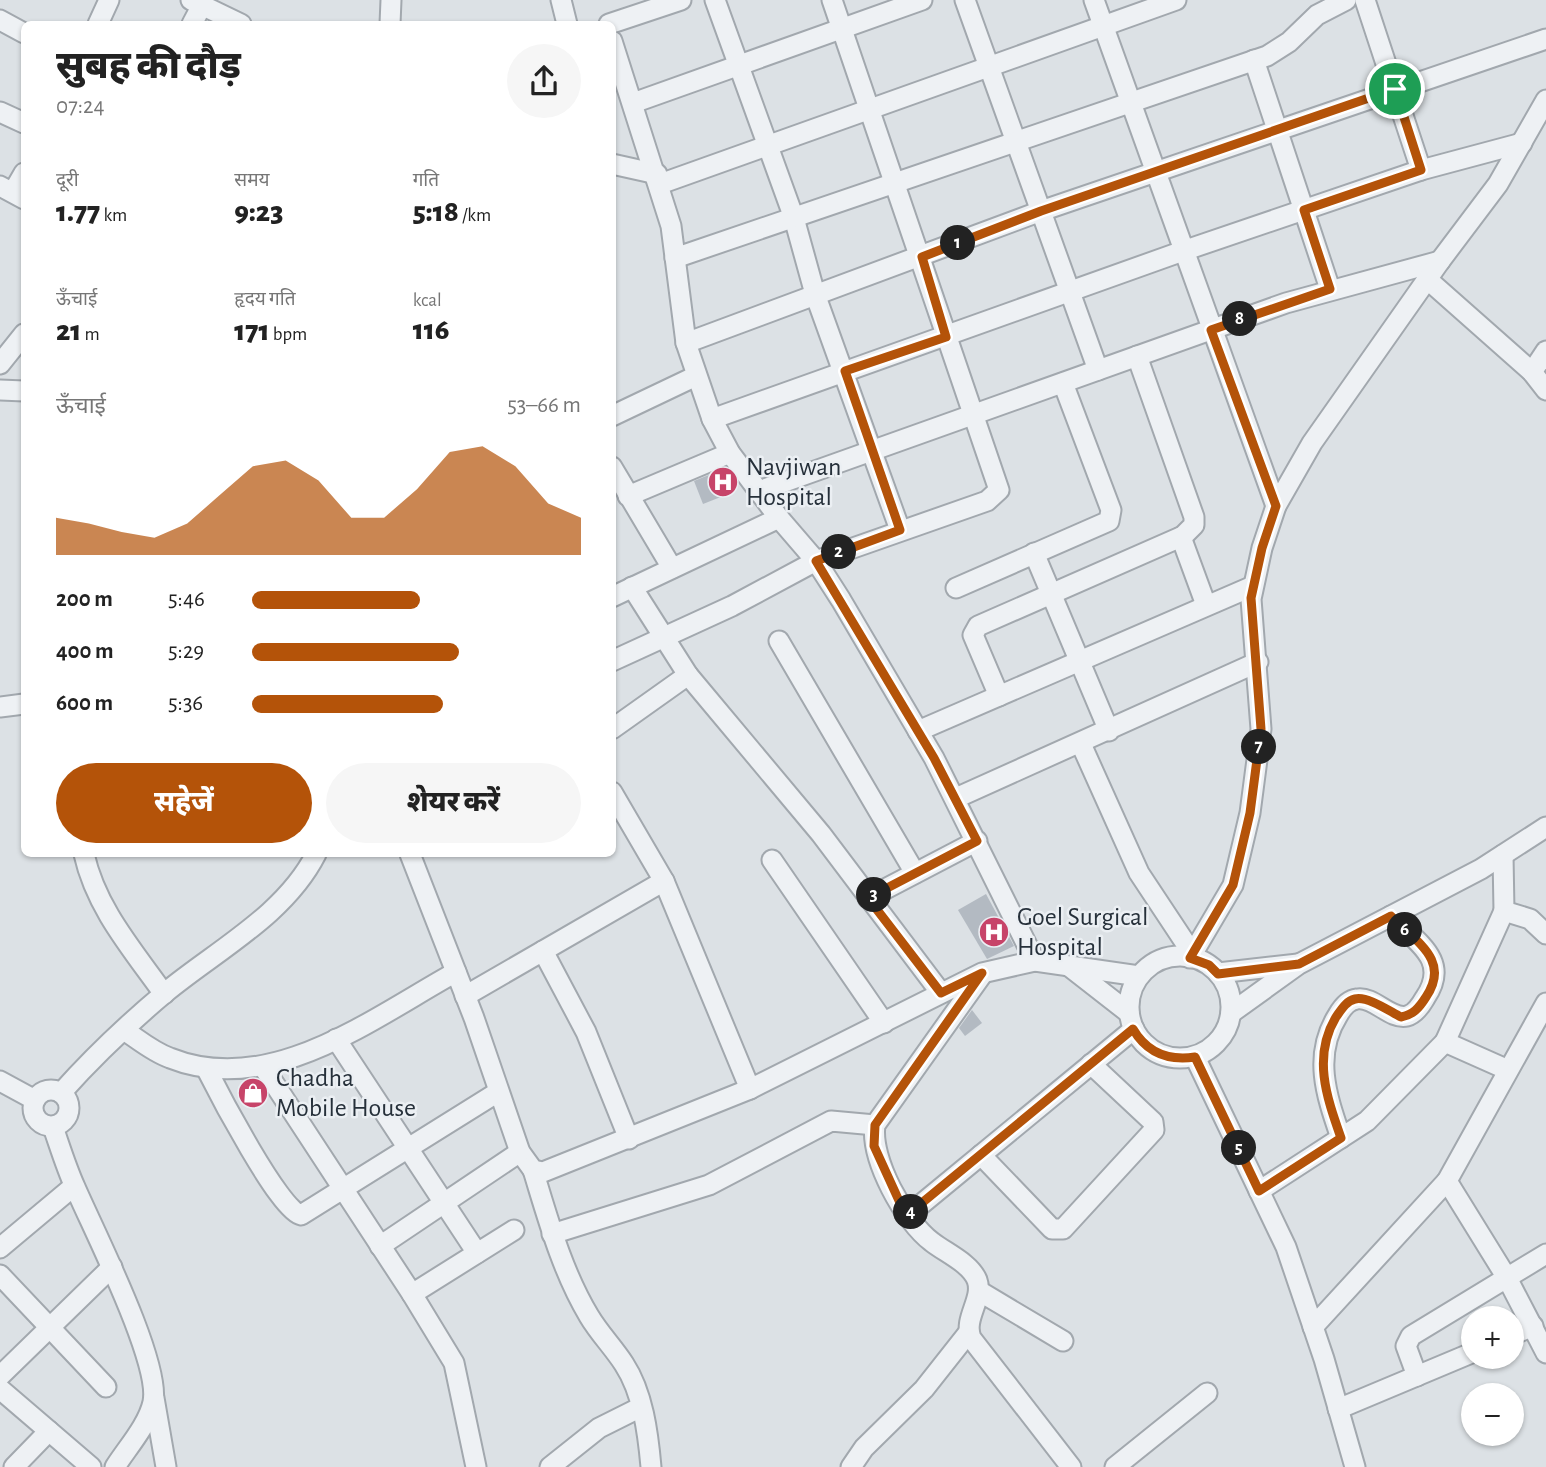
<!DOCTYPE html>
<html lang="hi">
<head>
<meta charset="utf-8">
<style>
  body { margin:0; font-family:"Alegreya Sans","Noto Sans Devanagari",sans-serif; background:#f6f6f6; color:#222; height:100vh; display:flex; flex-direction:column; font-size:26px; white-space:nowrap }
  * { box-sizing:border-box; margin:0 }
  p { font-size:23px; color:#767676 }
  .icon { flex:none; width:38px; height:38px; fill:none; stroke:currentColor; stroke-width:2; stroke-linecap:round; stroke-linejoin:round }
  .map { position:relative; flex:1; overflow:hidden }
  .side { position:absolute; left:21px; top:21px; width:595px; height:836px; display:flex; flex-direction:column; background:#fff; border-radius:10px; box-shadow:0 2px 5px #0004 }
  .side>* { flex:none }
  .buttons { position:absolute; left:1461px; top:1306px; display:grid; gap:14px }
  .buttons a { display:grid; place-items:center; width:63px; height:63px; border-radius:50%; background:#fff; box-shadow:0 2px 5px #0004; font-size:35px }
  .pin { position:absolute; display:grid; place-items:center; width:60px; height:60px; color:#fff; margin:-30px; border:4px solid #fff; border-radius:50%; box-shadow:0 2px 7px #0007 }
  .km { position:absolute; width:35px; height:35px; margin:-18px; border-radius:50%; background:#222; color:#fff; font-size:19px; line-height:35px; text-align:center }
  .round { display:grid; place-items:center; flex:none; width:74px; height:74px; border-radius:37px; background:#f6f6f6 }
  .summary { display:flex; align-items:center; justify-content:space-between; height:119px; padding:0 35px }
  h1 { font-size:38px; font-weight:800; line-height:52px }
  .metrics { display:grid; grid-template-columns:repeat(3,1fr); gap:10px; height:119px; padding:7px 35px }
  .metrics div { display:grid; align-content:center }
  .metrics b { font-size:30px; font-weight:800 }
  .metrics small { font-size:19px; font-weight:400 }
  .metrics p { font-size:19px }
  .chart { height:196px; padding:14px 35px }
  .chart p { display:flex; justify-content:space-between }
  .chart svg { width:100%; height:126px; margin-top:7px; fill:#b45309; opacity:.7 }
  .primary-button { display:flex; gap:14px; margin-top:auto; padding:14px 35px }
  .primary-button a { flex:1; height:80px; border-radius:42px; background:#b45309; color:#fff; font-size:28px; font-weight:800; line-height:80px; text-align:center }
  .primary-button a+a { background:#f6f6f6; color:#222 }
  ul { padding:0 35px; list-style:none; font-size:23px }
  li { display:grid; grid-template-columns:112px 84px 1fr; align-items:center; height:52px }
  li i { height:18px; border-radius:9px; background:#b45309 }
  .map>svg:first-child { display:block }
  .building { fill:#b3bac2 }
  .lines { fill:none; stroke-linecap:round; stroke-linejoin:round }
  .minor-casing { stroke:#a2a8ae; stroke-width:23 }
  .minor { stroke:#eef1f4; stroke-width:19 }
  .route-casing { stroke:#fff; stroke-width:14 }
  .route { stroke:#b45309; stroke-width:9 }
  .labels { text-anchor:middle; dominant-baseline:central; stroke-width:5; stroke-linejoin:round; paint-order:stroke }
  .poi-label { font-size:26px; fill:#26303a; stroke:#ebeff3; text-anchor:start }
</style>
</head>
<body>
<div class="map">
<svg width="1546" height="1467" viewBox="0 0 1546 1467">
  <rect width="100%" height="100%" fill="#dce1e5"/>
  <g class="building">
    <path d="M726 468 736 491 703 504 694 481Z"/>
    <path d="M986 894 1014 946 987 959 958 910Z"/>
    <path d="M972 1010 982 1023 965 1036 959 1028Z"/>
  </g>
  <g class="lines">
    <g class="minor-casing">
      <g id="minor">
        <path d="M191 0 241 24"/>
        <path d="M561 0 567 24"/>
        <path d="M715 0 794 218 815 294 900 530"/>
        <path d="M965 0 1098 370"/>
        <path d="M1094 0 1276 506"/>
        <path d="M1365 0 1421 170"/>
        <path d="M0 20 24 33"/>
        <path d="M98 24 109 0"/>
        <path d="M192 24 202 5"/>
        <path d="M390 24 391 0"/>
        <path d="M609 24 681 0"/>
        <path d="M612 41 671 226 686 343 712 419 730 453 779 518 816 561 841 600 934 758 1035 961"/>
        <path d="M1254 60 1330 289"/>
        <path d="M633 103 922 0"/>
        <path d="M0 112 24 123"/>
        <path d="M612 164 657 174"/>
        <path d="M660 184 1176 0"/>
        <path d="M0 186 24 199"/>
        <path d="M13 192 24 173"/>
        <path d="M675 258 1267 56 1289 42 1317 15 1346 0"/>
        <path d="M1427 279 1532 372 1546 390"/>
        <path d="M686 343 1041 211 1546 39"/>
        <path d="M0 364 24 334"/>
        <path d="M1532 372 1546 351"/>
        <path d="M0 390 24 391"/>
        <path d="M612 416 696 376"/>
        <path d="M712 419 1183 251 1421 170 1522 143"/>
        <path d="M612 467 672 568"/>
        <path d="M759 491 1286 303 1440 261"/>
        <path d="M628 496 730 453"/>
        <path d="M1181 537 1206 605"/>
        <path d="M1034 553 1109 731"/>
        <path d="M632 587 688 675 821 834 941 993"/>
        <path d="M956 588 1109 521 1111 510 1063 383"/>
        <path d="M612 597 779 518"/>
        <path d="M779 641 915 873"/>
        <path d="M612 661 732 606 816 561 987 501 999 490 832 0"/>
        <path d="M999 696 973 635 978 626 1183 536 1194 525V517L1137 356"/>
        <path d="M0 707 24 704"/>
        <path d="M612 729 688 675"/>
        <path d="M918 731 1253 586"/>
        <path d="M1081 744 1139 873 1192 953"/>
        <path d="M612 792 664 881 750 1089"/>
        <path d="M956 798 1258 662"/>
        <path d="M84 854C96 908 132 949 164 994"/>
        <path d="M410 854 474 1018 520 1152 533 1170 543 1172 750 1089 982 973 1035 961 1139 976"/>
        <path d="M1503 855 1504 911 1530 919 1546 934"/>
        <path d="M772 860 884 1023"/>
        <path d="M868 898 977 841"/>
        <path d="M1504 911 1445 1042 1508 1070"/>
        <path d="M543 951 586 1032 629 1139"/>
        <circle cx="1180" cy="1007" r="51"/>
        <path d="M1190 958 1233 885 1250 813 1261 729 1251 599 1262 548 1276 506 1312 443 1440 261 1498 184 1546 100"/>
        <path d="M1070 967 1129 1013"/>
        <path d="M1218 973 1298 964"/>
        <path d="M981 976 875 1125C870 1159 904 1221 932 1242 946 1253 970 1263 977 1280 984 1299 963 1318 971 1338L1071 1467"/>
        <path d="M465 996 664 881"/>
        <path d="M1231 1013 1299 964 1481 869 1546 827"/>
        <path d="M124 1030C139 1040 153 1052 170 1058 270 1098 371 1019 456 972"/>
        <path d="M336 1039 477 1253"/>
        <path d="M1195 1057 1286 1247 1324 1359 1355 1467"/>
        <path d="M206 1068C218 1092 280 1211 301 1215L498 1092"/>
        <path d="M264 1068 412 1294 514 1230"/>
        <path d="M0 1081 35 1100"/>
        <circle cx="51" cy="1108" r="18"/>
        <path d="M61 1093C93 1057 129 1023 166 992 217 950 285 915 316 854"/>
        <path d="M53 1127C60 1147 66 1167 75 1187 93 1229 161 1362 153 1402 148 1425 127 1448 115 1467"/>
        <path d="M1341 1138C1327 1097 1312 1056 1338 1015 1342 1008 1348 1000 1357 999 1374 996 1390 1020 1407 1016 1415 1014 1421 1005 1425 998 1451 960 1416 942 1391 916"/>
        <path d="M981 1155 1052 1229H1063L1154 1130 1153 1122 1091 1064"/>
        <path d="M533 1170C548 1219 562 1271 589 1316 599 1333 613 1347 624 1364 643 1393 648 1433 651 1467"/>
        <path d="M1447 1181 1507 1278 1546 1353"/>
        <path d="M1259 1191 1367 1121 1445 1042"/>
        <path d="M907 1216 1134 1029"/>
        <path d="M552 1234 709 1185 831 1121 875 1125"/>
        <path d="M380 1246 520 1152"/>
        <path d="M0 1248 74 1186"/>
        <path d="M0 1275 106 1387"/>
        <path d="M979 1291 1063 1341"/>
        <path d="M412 1294 454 1363 476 1467"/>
        <path d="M1313 1327 1447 1181 1546 1003"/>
        <path d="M1512 1335 1533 1326"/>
        <path d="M0 1376 112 1267"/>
        <path d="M1417 1376 1406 1346 1411 1336 1546 1254"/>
        <path d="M0 1389 91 1467"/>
        <path d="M154 1398 166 1467"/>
        <path d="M1338 1409 1474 1352"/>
        <path d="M14 1467 49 1431"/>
        <path d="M550 1467 599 1428 641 1407"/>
        <path d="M851 1467 864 1448 924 1389 969 1332"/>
        <path d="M1115 1467 1207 1393"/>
      </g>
    </g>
    <use href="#minor" class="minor"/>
  </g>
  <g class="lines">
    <g class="route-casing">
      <path id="route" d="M1395 89 1421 170 1304 210 1330 289 1211 330 1276 506 1262 548 1251 598 1261 729 1250 813 1233 885 1190 958 1209 965 1218 974 1299 964 1391 916C1416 942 1451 960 1426 997 1419 1008 1413 1015 1401 1017 1389 1011 1368 996 1355 999 1346 1001 1341 1010 1336 1017 1312 1057 1327 1098 1341 1138L1259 1191 1195 1057C1168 1061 1147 1053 1133 1029L906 1216 874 1146 875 1125 982 973 941 993 868 898 977 841 934 758 816 561 900 530 845 371 946 337 922 257 1041 211Z"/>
    </g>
    <use href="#route" class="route"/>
  </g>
  <defs>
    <g id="hospital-disc" transform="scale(1.575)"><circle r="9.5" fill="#c74469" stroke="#ebeff3"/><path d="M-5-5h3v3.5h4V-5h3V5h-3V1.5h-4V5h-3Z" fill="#fff"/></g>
    <g id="shop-disc" transform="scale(1.575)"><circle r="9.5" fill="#c74469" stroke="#ebeff3"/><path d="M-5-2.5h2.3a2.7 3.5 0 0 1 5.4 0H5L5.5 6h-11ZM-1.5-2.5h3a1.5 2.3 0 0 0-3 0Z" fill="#fff"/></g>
  </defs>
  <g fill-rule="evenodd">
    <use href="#hospital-disc" x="723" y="482"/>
    <use href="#hospital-disc" x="994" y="932"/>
    <use href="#shop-disc" x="253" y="1093"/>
  </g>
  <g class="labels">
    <g class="poi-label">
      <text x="746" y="467">Navjiwan<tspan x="746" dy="30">Hospital</tspan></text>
      <text x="1017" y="917">Goel Surgical<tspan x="1017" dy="30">Hospital</tspan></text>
      <text x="276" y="1078">Chadha<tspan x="276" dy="30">Mobile House</tspan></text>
    </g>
  </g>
</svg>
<div class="buttons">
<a>+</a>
<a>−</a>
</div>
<div class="pin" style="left:1395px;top:89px;background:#1e9e55"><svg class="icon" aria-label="arrive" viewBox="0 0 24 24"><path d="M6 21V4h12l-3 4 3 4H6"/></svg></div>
<b class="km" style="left:958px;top:243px">1</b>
<b class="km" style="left:839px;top:552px">2</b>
<b class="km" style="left:874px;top:895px">3</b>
<b class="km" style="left:911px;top:1212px">4</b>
<b class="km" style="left:1239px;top:1148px">5</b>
<b class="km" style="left:1405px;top:930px">6</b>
<b class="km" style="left:1259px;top:747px">7</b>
<b class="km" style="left:1240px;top:319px">8</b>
<section class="side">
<div class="summary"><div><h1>सुबह की दौड़</h1><p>07:24</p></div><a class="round"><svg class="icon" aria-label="share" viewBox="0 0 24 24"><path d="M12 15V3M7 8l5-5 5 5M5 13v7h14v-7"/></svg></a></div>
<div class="metrics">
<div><p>दूरी</p><b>1.77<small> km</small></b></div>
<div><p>समय</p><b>9:23</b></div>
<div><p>गति</p><b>5:18<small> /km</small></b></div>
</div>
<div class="metrics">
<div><p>ऊँचाई</p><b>21<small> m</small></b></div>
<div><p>हृदय गति</p><b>171<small> bpm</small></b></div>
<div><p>kcal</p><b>116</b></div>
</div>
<div class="chart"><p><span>ऊँचाई</span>53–66 m</p>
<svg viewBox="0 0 160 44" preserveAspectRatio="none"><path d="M0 44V31L10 33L20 36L30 38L40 33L50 23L60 13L70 11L80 18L90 31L100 31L110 21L120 8L130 6L140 13L150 26L160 31V44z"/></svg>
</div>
<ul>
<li><b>200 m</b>5:46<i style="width:51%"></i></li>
<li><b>400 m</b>5:29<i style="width:63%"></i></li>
<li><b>600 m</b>5:36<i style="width:58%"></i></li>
</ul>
<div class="primary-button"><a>सहेजें</a><a>शेयर करें</a></div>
</section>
</div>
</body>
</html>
